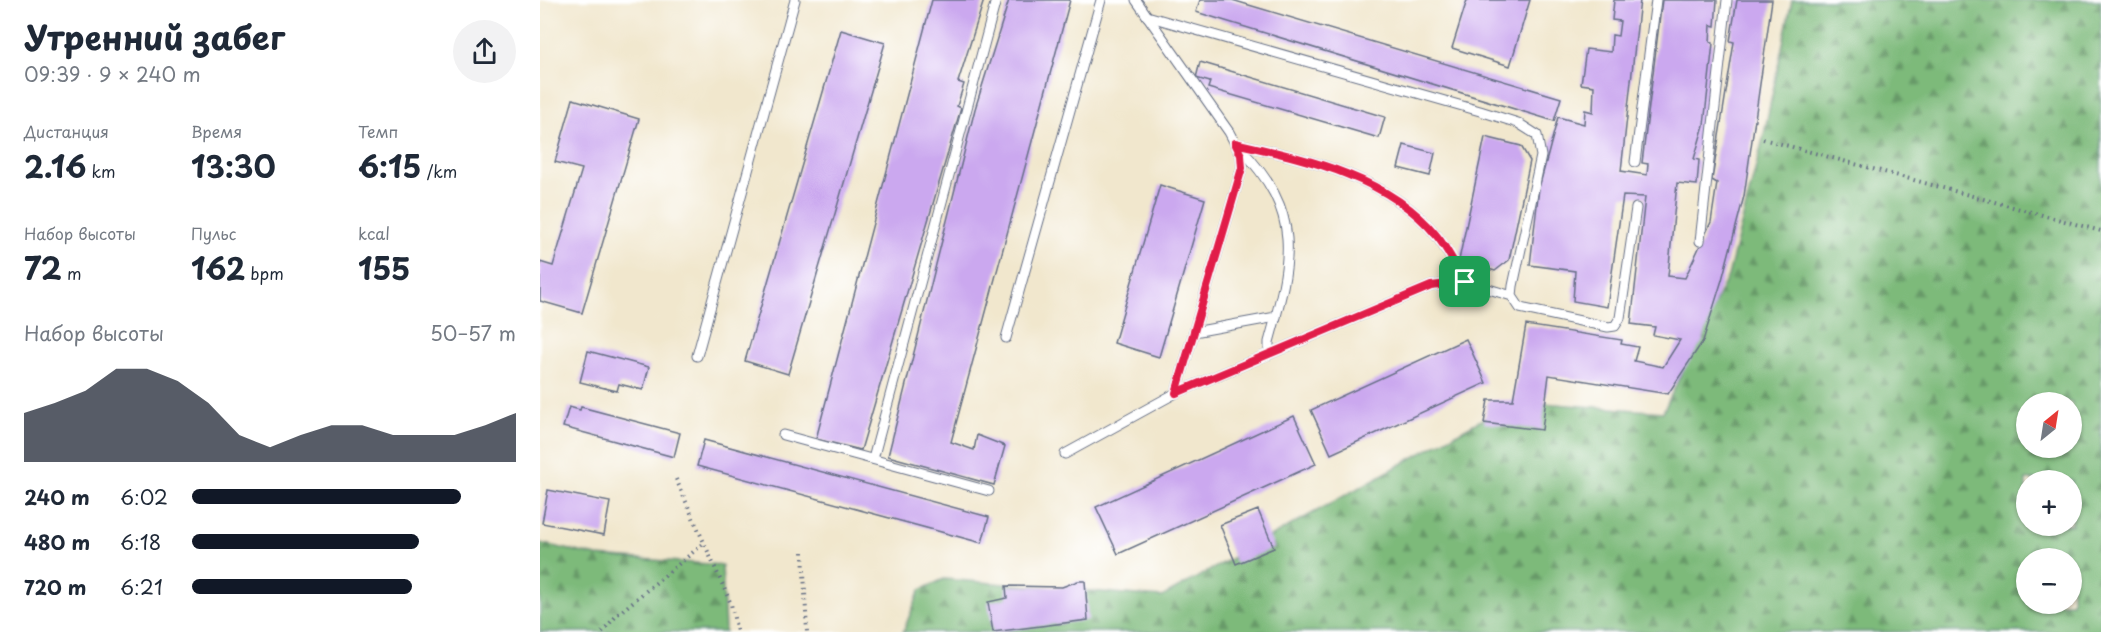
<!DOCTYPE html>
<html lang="ru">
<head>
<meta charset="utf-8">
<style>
  body { margin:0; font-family:"Playpen Sans",sans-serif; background:#f2f2f3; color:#1f2937; height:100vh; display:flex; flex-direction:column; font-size:22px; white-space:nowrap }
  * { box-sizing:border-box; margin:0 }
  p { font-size:20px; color:#747a83 }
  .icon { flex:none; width:33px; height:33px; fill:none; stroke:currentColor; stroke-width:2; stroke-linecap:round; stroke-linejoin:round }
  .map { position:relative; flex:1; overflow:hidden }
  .drawer { display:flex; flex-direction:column; background:#fff; width:540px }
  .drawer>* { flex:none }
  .needle { width:39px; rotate:30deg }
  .fabs { position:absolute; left:1476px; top:392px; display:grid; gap:12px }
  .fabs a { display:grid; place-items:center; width:66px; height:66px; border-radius:50%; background:#fff; box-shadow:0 2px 4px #0004; font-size:30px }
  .pin { position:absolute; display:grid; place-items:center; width:51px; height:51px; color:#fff; margin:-26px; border-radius:12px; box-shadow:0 3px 9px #0006 }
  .round { display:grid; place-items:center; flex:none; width:63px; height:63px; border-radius:32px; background:#f2f2f3 }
  .headline { display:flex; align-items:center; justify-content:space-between; height:102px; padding:0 24px }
  h1 { font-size:33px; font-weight:700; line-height:45px }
  .figures { display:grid; grid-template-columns:repeat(3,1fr); gap:9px; height:102px; padding:6px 24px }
  .figures div { display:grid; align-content:center }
  .figures b { font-size:30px; font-weight:700 }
  .figures small { font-size:16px; font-weight:400 }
  .figures p { font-size:16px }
  .chart { height:168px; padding:12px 24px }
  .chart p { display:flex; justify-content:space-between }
  .chart svg { width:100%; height:108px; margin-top:6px; fill:#111827; opacity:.7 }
  ul { padding:0 24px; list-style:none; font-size:20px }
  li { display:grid; grid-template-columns:96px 72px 1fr; align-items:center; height:45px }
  li i { height:15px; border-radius:8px; background:#111827 }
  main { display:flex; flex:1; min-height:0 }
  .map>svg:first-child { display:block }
  .forest { fill:url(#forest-firs); stroke:#4c746c; stroke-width:1.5; fill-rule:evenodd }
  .building { fill:#cba8ef }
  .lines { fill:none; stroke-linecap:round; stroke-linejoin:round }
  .lane-casing { stroke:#666f85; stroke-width:11 }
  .path { stroke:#666f85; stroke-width:4; stroke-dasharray:1.5 4.5; stroke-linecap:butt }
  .lane { stroke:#fff; stroke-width:9 }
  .route-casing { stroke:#fff; stroke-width:12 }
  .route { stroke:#e11d48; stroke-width:8 }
</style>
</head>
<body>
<main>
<section class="drawer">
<div class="headline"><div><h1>Утренний забег</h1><p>09:39 · 9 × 240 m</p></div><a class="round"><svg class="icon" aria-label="share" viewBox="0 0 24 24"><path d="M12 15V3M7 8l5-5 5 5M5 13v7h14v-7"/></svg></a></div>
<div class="figures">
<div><p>Дистанция</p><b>2.16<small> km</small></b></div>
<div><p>Время</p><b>13:30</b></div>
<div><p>Темп</p><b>6:15<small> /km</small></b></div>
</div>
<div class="figures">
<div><p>Набор высоты</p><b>72<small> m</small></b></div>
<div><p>Пульс</p><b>162<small> bpm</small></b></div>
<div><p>kcal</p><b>155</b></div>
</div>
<div class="chart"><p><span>Набор высоты</span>50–57 m</p>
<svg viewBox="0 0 160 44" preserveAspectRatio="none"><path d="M0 44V24L10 20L20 15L30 6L40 6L50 11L60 20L70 33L80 38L90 33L100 29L110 29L120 33L130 33L140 33L150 29L160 24V44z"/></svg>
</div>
<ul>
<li><b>240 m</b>6:02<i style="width:83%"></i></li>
<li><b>480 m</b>6:18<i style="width:70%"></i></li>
<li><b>720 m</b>6:21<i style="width:68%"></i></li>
</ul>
</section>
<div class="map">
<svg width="1561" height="632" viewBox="0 0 1561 632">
  <defs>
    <pattern id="forest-firs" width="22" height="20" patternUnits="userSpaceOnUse" patternTransform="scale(1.5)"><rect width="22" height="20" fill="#7dba7a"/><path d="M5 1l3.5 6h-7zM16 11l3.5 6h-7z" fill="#669867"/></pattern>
  </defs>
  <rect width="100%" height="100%" fill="#fff"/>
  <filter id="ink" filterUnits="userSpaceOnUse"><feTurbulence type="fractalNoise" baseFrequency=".0167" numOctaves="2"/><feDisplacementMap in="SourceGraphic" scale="12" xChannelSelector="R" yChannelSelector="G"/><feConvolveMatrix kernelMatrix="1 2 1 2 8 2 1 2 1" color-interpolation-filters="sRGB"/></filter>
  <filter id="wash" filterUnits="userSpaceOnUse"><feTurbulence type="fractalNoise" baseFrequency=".008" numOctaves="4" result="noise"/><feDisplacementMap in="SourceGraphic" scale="24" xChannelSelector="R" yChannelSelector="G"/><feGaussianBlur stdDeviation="1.35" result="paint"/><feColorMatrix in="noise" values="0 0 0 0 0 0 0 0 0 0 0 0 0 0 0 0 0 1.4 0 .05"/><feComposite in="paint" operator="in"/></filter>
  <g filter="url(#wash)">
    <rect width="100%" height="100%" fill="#f1e7cd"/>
    <g class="forest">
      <path d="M1252 0H1561V632H363L380 590 404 579 622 597 975 401 1123 412 1188 276 1223 139ZM1486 402H1532V447H1486ZM1486 480H1532V525H1486ZM1486 558H1532V603H1486Z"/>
      <path d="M0 543 57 556 182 565 185 632H0Z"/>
    </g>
    <g id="blocks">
      <g class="building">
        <path d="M392 0H444L418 82 424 84 417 106 421 108 321 450 276 439Z"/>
        <path d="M469 0H530L411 442 434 450 437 435 465 446 454 485 348 456 435 109Z"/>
        <path d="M660 0H692L1021 98 1014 121 656 12Z"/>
        <path d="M927 0H990L970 66 912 48Z"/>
        <path d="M1074 0H1100L1081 171 1107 175 1108 164 1102 163 1122 0H1177L1175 26 1171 25 1170 42 1173 43 1164 125 1154 159 1159 160 1157 185 1137 183 1128 276 1145 278 1171 222 1177 183 1172 180 1194 42 1190 41 1197 0H1232L1204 196 1182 280 1163 341 1128 394 1009 375 1002 430 944 423 948 400H973L986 325 1082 340 1081 344 1098 347 1094 361 1123 367 1140 340 1113 335 1115 327 1091 324 1105 197 1083 196 1067 307 1033 301 1035 271 990 265 999 188 1018 117 1044 124 1045 110 1053 112 1054 86 1041 84 1046 49 1071 52 1072 35 1078 36 1080 21 1072 20Z"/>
        <path d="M301 30 345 43 248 374 205 361Z"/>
        <path d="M660 62 845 117 839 138 668 88 670 82 656 78Z"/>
        <path d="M33 99 99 119 42 313 0 301V262L13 266 42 169 15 162Z"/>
        <path d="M945 137 981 146 990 161 969 260 955 271 919 260Z"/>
        <path d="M864 145 895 153 890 176 858 168Z"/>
        <path d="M620 185 665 199 619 357 574 343Z"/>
        <path d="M926 339 946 383 791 454 771 410Z"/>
        <path d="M48 351 109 367 103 390 79 384 77 391 40 382Z"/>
        <path d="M29 407 40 410 41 407 140 433 134 457 23 427Z"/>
        <path d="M754 416 776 464 578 554 556 507Z"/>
        <path d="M164 440 449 517 442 543 157 466Z"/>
        <path d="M8 490 70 502 64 535 2 523Z"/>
        <path d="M718 510 734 548 696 564 680 525Z"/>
        <path d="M538 581H545L548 620 453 632 448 602 467 598 466 586 522 587Z"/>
      </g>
    </g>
  </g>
  <g filter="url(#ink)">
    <use href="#blocks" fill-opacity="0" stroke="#666f85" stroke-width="1.5"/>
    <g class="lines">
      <g class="lane-casing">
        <g id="lane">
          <path d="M607 16 940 111 978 123 997 135 1001 156 973 286 972 296 980 308 1068 327 1075 326 1080 318 1096 208"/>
          <path d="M695 143C765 159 848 176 896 235 907 249 916 267 925 282"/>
          <path d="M699 147C764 213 752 260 729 342V354"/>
          <path d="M1095 162 1116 0"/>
          <path d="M1160 241 1187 0"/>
          <path d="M654 332 736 317"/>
          <path d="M466 338 561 0"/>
          <path d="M157 356 255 0"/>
          <path d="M636 393 891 286 925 282 972 296"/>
          <path d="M243 435 449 491"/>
          <path d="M525 454 636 393 702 168 701 155 689 132 596 0"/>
          <path d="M333 459 456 0"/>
        </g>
      </g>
      <g class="path">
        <path d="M1223 139 1561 231"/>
        <path d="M136 479 191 604 197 632"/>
        <path d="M263 552 267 632"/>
        <path d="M62 632 78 614 163 544"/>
      </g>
      <use href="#lane" class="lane"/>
    </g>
  </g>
  <g class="lines" filter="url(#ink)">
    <g class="route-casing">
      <path id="route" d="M695 143C765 159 848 176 896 235 908 249 916 267 925 282L891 286 636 393 702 168 701 155Z"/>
    </g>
    <use href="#route" class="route"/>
  </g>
</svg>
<div class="fabs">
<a><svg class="needle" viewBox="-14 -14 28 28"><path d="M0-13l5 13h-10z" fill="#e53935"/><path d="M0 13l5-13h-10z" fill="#747a83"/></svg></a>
<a>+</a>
<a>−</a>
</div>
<div class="pin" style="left:925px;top:282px;background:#1e9e55"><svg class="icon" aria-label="arrive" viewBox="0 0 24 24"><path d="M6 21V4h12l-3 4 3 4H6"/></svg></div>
</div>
</main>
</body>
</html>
